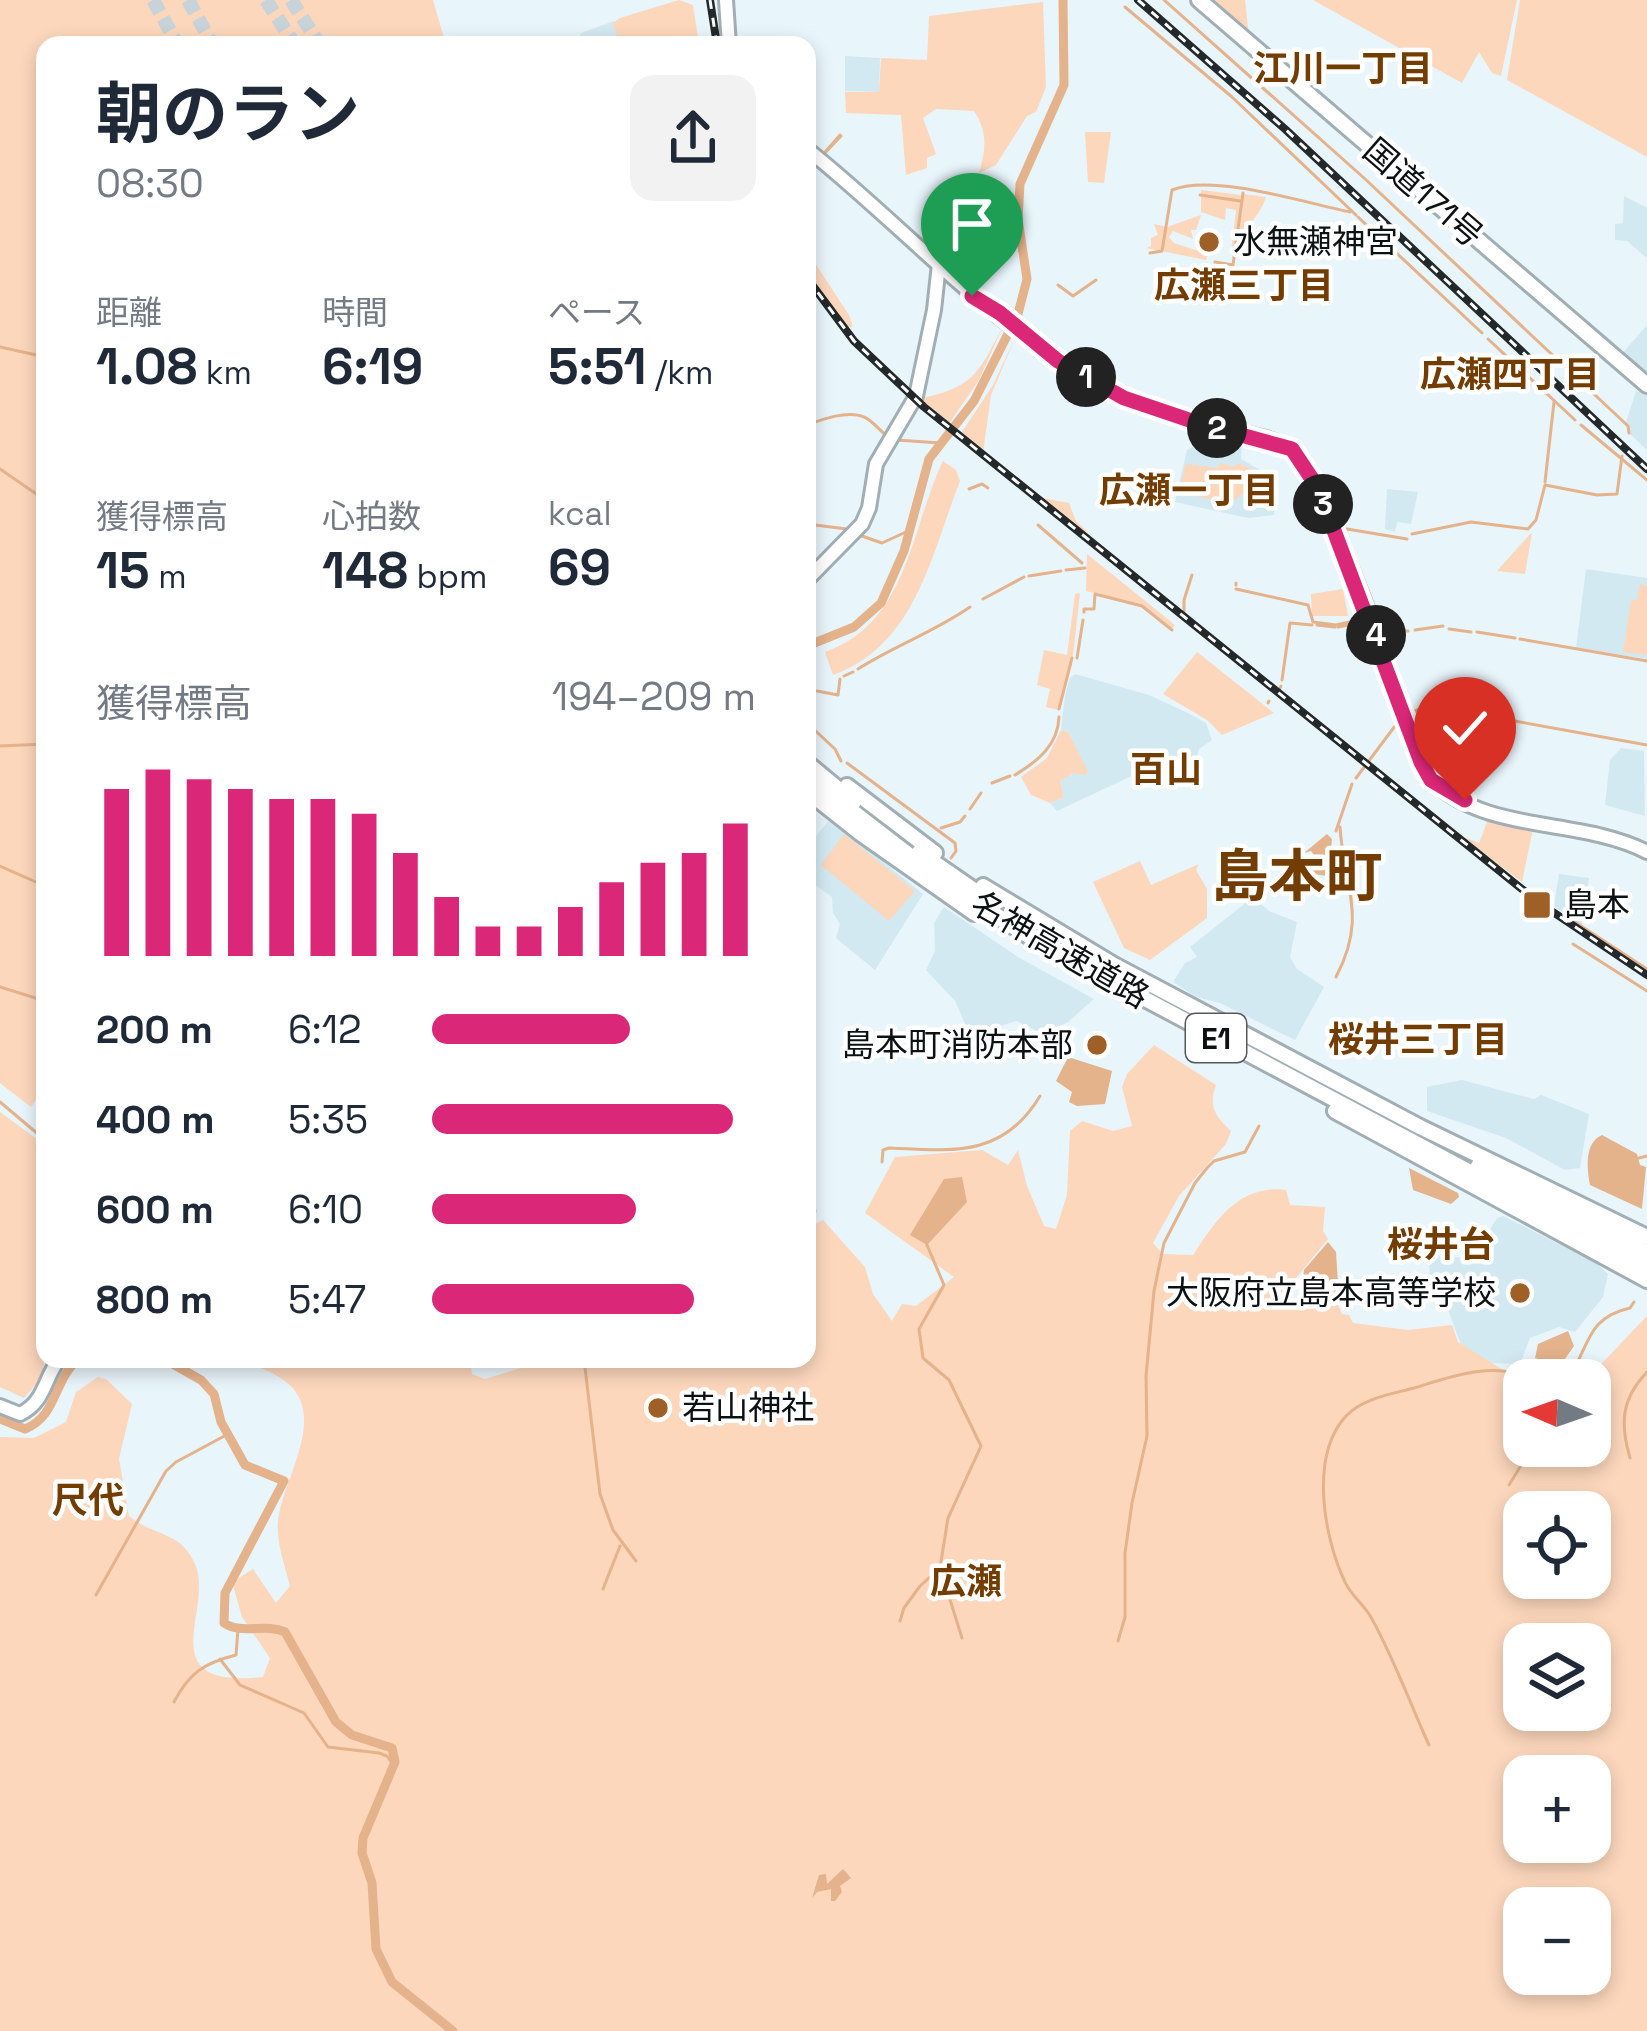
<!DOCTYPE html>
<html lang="ja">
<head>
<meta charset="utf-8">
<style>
  body { margin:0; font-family:"Space Grotesk","Noto Sans JP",sans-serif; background:#f2f2f3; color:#1f2937; height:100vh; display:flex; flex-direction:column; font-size:45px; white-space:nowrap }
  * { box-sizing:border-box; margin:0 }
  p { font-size:39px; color:#747a83 }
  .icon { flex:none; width:66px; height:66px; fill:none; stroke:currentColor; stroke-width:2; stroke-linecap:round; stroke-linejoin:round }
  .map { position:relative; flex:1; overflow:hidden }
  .details { position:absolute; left:36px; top:36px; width:780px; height:1332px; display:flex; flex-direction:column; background:#fff; border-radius:24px; box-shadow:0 6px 18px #0003 }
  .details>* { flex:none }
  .needle { width:78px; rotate:272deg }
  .controls { position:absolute; left:1503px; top:1359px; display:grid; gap:24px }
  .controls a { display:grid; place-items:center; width:108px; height:108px; border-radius:24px; background:#fff; box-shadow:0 6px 18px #0003; font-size:60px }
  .pin { position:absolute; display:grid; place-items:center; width:102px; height:102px; color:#fff; margin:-123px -51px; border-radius:50% 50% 50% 0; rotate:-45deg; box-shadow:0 0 12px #0007 }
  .pin .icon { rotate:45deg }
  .km { position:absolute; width:60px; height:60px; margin:-30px; border-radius:50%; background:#222; color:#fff; font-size:33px; line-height:60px; text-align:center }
  .round { display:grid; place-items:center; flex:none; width:126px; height:126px; border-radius:24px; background:#f2f2f3 }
  .summary { display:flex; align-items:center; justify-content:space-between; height:204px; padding:0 60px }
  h1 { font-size:66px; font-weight:700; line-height:90px }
  .metrics { display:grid; grid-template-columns:repeat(3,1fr); gap:18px; height:204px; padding:12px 60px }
  .metrics div { display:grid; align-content:center }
  .metrics b { font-size:51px; font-weight:700 }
  .metrics small { font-size:33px; font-weight:400 }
  .metrics p { font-size:33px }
  .chart { height:336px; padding:24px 60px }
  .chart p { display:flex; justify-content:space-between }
  .chart svg { width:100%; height:216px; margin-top:12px; stroke:#db2777; stroke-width:6 }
  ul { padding:0 60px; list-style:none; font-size:39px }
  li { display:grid; grid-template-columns:192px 144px 1fr; align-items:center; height:90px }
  li i { height:30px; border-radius:15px; background:#db2777 }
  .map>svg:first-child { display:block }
  .built { fill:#d3e9f1 }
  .green { fill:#fcd7bc; fill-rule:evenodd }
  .water { fill:#e4b28b }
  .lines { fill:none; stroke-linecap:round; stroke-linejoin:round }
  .stream { stroke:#e4b28b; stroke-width:3 }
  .river { stroke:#e4b28b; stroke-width:9 }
  .highway-tunnel { stroke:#c7d3d8; stroke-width:14; stroke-dasharray:14 7; stroke-linecap:butt }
  .major-casing { stroke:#a1aeb3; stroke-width:18 }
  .highway-casing { stroke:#a1aeb3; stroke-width:20 }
  .major { stroke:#fff; stroke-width:12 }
  .highway { stroke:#fff; stroke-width:14 }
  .rail-casing { stroke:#23292b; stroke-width:8 }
  .rail { stroke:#fff; stroke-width:3; stroke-dasharray:9; stroke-linecap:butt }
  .route-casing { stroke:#fff; stroke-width:24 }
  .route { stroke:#db2777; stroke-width:15 }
  .poi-dot { fill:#9f6028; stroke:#fff; stroke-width:4.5 }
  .labels { text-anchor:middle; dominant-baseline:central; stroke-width:9; stroke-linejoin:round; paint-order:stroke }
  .shield { fill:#fff; stroke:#55585a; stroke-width:3 }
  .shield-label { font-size:30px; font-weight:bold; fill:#0c1113 }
  .street-label { font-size:33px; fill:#0c1113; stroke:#fff }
  .poi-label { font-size:33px; fill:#0c1113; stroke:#fff; text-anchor:start }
  .neighbourhood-label { font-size:36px; font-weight:bold; fill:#733c00; stroke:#fff }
  .town-label { font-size:57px; font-weight:bold; fill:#733c00; stroke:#fff }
</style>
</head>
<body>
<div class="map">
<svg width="1647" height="2031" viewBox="0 0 1647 2031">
  <rect width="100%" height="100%" fill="#e8f5fb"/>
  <g class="built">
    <path d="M614 21 622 45H575L581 33Z"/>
    <path d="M845 56 880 58 879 92 845 91Z"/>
    <path d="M1624 196 1647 208V258L1627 241 1615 240V224L1623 223Z"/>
    <path d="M1647 325V377L1621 355Z"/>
    <path d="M1636 391 1647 394V450L1630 434 1626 422Z"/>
    <path d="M1226 433 1242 439 1241 459 1262 471 1263 489 1276 506 1274 515 1248 518 1175 502 1187 450 1193 447 1221 450Z"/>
    <path d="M1387 489 1418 492 1411 524 1397 522 1395 532 1385 529Z"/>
    <path d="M1586 569 1647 578V659L1576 648Z"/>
    <path d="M1075 674 1149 695 1186 712 1206 723 1212 740 1199 749 1195 762 1172 757 1057 811 1050 803 1064 797 1060 781 1074 773 1068 732 1061 730 1065 696 1070 678Z"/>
    <path d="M1621 748 1644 751 1645 816 1605 805 1610 760Z"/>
    <path d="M830 819 923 894 875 970 836 938 840 924 833 913 832 897 807 879V847Z"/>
    <path d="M1559 874 1589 878 1582 925 1554 906Z"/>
    <path d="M1253 897 1269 911 1297 922 1290 957 1297 969 1324 987 1295 1040 1220 1003 1196 997 1173 982 1185 963 1197 957 1190 947Z"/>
    <path d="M944 907 1018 957 1094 999 1068 1022 1044 1034 1016 1021 1000 1026 991 1042 970 1035 955 1001 926 970 935 951 934 923Z"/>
    <path d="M1462 1080 1534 1099 1541 1095 1589 1114 1580 1168 1565 1170 1506 1138 1427 1111V1087Z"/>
    <path d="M1503 1216 1596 1263 1608 1274 1603 1297 1575 1332 1559 1327 1530 1338 1520 1364 1484 1363 1464 1353 1447 1307 1430 1283 1429 1255 1466 1258 1474 1255 1497 1218Z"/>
  </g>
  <g class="green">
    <path d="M0 0H433L446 45H45V1086L31 1107 0 1083Z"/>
    <path d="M679 0 693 5 698 37H670L658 45H619L613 23 620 18Z"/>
    <path d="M1206 0H1245L1249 36Z"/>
    <path d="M1313 0H1517L1501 76 1492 73 1479 52 1462 83Z"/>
    <path d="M1520 0H1647V157L1507 80Z"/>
    <path d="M1043 2 1046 87 1036 112 1027 116 996 165 979 173C984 154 990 135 974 111L936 109 923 118 936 154 927 158V168L906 175 901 115 846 113 845 92H879L881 58 927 60 929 16Z"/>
    <path d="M1085 132H1111L1104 183 1088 182Z"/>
    <path d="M1201 190 1241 195 1239 223 1243 194 1266 197C1260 217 1244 224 1241 251L1235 248 1231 253 1236 210 1226 208 1225 220 1201 212Z"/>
    <path d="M1201 215 1196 230H1191L1193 239 1173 231 1169 237 1174 243 1208 254 1206 260 1146 248 1151 246V238L1158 235 1154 224 1167 227Z"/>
    <path d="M807 251 849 315 853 327H848C832 304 807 281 807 251Z"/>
    <path d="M1004 324 979 380 948 425 918 399C975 387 978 374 1004 324Z"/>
    <path d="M1016 336 991 395 983 453 960 435 993 385Z"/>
    <path d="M987 453 1043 498 1069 503 1076 521 1087 531 1085 536Z"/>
    <path d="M943 461 956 470 960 481C931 555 916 645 833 675L825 652C908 623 910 530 943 461Z"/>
    <path d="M1220 463 1235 467 1237 463 1258 471 1259 483 1253 494 1245 492 1231 503 1185 494 1179 489 1186 464 1218 468Z"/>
    <path d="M1532 533 1525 574 1497 571 1530 534Z"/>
    <path d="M1087 554 1175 625 1172 629 1142 605 1086 591Z"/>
    <path d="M1640 584 1647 586V655L1623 652 1631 600H1637Z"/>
    <path d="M1343 589 1348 616H1312L1311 594Z"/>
    <path d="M1080 593 1073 656 1058 710 1046 707 1050 689 1037 685 1044 650 1067 655 1075 594Z"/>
    <path d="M1197 652 1274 713 1222 735 1207 720 1163 694Z"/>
    <path d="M1061 730 1068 732 1088 771 1085 775 1074 773 1060 781 1064 797 1050 803 1031 795 1021 777 1047 758Z"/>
    <path d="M1429 809 1464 837 1479 843 1490 814 1534 824 1522 882 1428 812Z"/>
    <path d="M844 834 915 891 889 921 821 865Z"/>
    <path d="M1140 861 1151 885 1199 864 1196 870 1207 889V918L1150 960 1124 948 1093 882Z"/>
    <path d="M1154 1045 1216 1085C1208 1106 1215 1116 1231 1131L1226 1144 1179 1196 1153 1243 1163 1254 1193 1255C1216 1220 1239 1184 1286 1190L1290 1205 1325 1207 1323 1231 1328 1239 1292 1283 1287 1296 1310 1303H1337L1342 1314 1349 1315 1353 1323 1408 1330 1452 1325 1458 1342 1524 1383V1446H1590V1380H1586L1647 1316V2031H0V1437L34 1438 66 1422 76 1392 98 1377 106 1379 132 1404 119 1459 129 1516C154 1537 180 1530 195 1564 215 1609 148 1689 263 1677L270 1658 242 1617 232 1582 253 1569 276 1603 290 1586C285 1566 276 1542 278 1521 282 1479 332 1412 282 1379 269 1370 252 1365 238 1359H470L472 1374 485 1379 550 1359H807V1228L823 1220 865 1267 873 1294 892 1321 902 1304 916 1306 954 1277 865 1213 895 1157 982 1150 1008 1165 1018 1150 1027 1186 1044 1226 1056 1229 1067 1195 1070 1131 1082 1121 1113 1131 1132 1126 1122 1087 1127 1074ZM1524 1512H1590V1578H1524ZM1524 1644H1590V1710H1524ZM1524 1776H1590V1842H1524ZM1524 1908H1590V1974H1524Z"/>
    <path d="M0 1112 45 1145V1356L41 1379 24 1398 0 1387Z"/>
  </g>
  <g class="water">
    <path d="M1327 834 1332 839 1328 876 1313 874 1310 870 1319 861 1311 851 1304 853Z"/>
    <path d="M1068 1057 1112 1071 1105 1104 1077 1106 1069 1102 1072 1092 1056 1081Z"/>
    <path d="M1602 1135 1637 1154 1640 1165 1646 1167 1642 1209 1590 1185C1587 1168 1584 1143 1602 1135Z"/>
    <path d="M1409 1168 1458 1193 1459 1197 1451 1204 1413 1190Z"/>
    <path d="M962 1177 967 1202 927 1245 910 1235 944 1179Z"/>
    <path d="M1328 1242 1336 1252 1339 1299 1301 1296 1304 1270Z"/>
    <path d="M1568 1331 1574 1346 1560 1366 1535 1358 1538 1344Z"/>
    <path d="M843 1869 851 1878 840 1886 842 1892 835 1901H831V1889L817 1892 812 1898 819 1875 826 1874 827 1884Z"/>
  </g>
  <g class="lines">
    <g class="stream">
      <path d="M1164 0 1364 178 1628 426 1629 433"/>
      <path d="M1125 7 1232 97 1356 215"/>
      <path d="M840 135 841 136 820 158Z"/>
      <path d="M1200 195 1240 201"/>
      <path d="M1358 217 1482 333"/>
      <path d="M1150 253 1162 251 1172 190C1212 173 1306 203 1350 212"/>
      <path d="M1215 262 1233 265 1243 193"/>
      <path d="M1058 285 1073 296 1096 280"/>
      <path d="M1488 339 1575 420"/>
      <path d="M0 347 45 357"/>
      <path d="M807 425C823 419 848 410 864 417 872 420 880 431 887 436"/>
      <path d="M1581 425 1647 480"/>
      <path d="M897 440 940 443"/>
      <path d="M0 469 45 500"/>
      <path d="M1545 482 1554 402"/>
      <path d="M969 489 982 484 988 488"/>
      <path d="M807 524 847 529"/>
      <path d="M1038 525 1082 563"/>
      <path d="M1341 528 1407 539"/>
      <path d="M1412 534 1471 522 1528 529 1536 520 1545 485 1597 495 1617 494 1622 456"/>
      <path d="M859 535 882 543 906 532 910 525"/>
      <path d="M1066 570 1085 568"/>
      <path d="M1029 576 1061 571"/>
      <path d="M1236 583V585"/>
      <path d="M1236 589 1308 605 1313 622 1336 625 1363 619"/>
      <path d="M983 599 1024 577"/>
      <path d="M1084 612V609H1094L1095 594 1142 606 1172 630"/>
      <path d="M1184 615V600L1192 575"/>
      <path d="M1317 625 1335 627"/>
      <path d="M1338 627 1366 622"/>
      <path d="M1449 629 1471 632"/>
      <path d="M1415 630 1443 626"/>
      <path d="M1380 632 1408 631"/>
      <path d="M1477 632 1515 638"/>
      <path d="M1520 639 1647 661"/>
      <path d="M1077 658 1083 620"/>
      <path d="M858 669C894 646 934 632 970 607"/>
      <path d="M844 676 853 672"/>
      <path d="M1282 680 1290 623 1312 625"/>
      <path d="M1279 690 1281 686"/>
      <path d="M807 691H810"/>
      <path d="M817 691 838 695 840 679"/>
      <path d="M1268 703 1269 701"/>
      <path d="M1059 709 1072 658"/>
      <path d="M1405 715 1430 705 1483 715"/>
      <path d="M1487 716 1647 745"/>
      <path d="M807 723 835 749 841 761"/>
      <path d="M0 746 45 744"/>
      <path d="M847 763 955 843 956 851 951 858"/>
      <path d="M1015 775C1038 761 1058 745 1059 717"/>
      <path d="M1356 778 1398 722"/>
      <path d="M992 783 1010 776"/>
      <path d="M970 809 981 793"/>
      <path d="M941 828 960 822 965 816"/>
      <path d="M1336 831 1352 784"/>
      <path d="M0 866 45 886"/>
      <path d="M1572 920 1647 969"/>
      <path d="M1573 944 1647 991"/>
      <path d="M1336 977C1368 916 1344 889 1340 827"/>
      <path d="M0 987 45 1001"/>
      <path d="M0 1102 45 1140"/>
      <path d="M1639 1158 1647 1156"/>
      <path d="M882 1162 883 1150 889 1148C952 1151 1003 1158 1040 1096"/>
      <path d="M1339 1299 1345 1298 1349 1289 1357 1288"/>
      <path d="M584 1359 600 1494 613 1530 636 1561"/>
      <path d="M1567 1380C1590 1348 1585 1318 1630 1308L1634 1302"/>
      <path d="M1630 1458C1620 1424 1621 1399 1647 1372"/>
      <path d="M1509 1485 1533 1446"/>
      <path d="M941 1571 962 1638"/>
      <path d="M603 1589 620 1546"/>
      <path d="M96 1595 166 1471 176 1462 230 1433"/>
      <path d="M900 1621 904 1608 920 1586 940 1568 948 1518 981 1446 949 1380 923 1358 919 1329 944 1285 927 1245"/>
      <path d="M1118 1641 1125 1617V1553L1132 1503 1147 1436 1146 1376 1154 1291 1164 1243 1195 1183 1207 1168 1214 1161 1245 1152 1259 1126"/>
      <path d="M220 1659 240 1685 304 1713 328 1747 379 1753 387 1756 394 1766"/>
      <path d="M174 1702C189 1673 204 1663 236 1655L238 1629"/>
      <path d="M1429 1745C1410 1703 1394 1659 1372 1619 1365 1605 1351 1596 1345 1582 1324 1538 1309 1456 1346 1416 1363 1398 1392 1394 1414 1388 1447 1378 1498 1359 1529 1380"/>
    </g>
    <g class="river">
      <path d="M807 646 854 627 881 603 904 551 929 459 974 401 1018 314 1027 279 1018 219 1020 184 1064 85 1063 0"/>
      <path d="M807 1203 812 1211"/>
      <path d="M164 1359 201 1380 214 1394 221 1422 245 1465 284 1481 225 1593 224 1623C242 1635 264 1623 285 1632L336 1722 352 1735 392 1748 395 1762 363 1838 362 1853 372 1883 376 1949 392 1982 453 2031"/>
      <path d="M0 1419 25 1429C58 1416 53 1379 79 1359"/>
    </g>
    <g class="highway-tunnel">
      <path d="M153 0 178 45"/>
      <path d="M188 0 213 45"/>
      <path d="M266 0 295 45"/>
      <path d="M291 0 320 45"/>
    </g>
    <g class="major-casing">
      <g id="major">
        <path d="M726 0 729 45"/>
        <path d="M807 149C906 228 991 327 1103 387 1135 404 1170 416 1205 425 1231 432 1270 434 1292 450 1316 467 1378 636 1390 673 1400 702 1411 762 1433 782 1490 834 1582 818 1647 852"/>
        <path d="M807 580 862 524 869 508 876 464 916 396 934 310 939 264"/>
        <path d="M0 1406 20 1414C45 1402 44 1379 59 1359"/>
      </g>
    </g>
    <g class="highway-casing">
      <g id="highway">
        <path d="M1199 0 1647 385"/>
        <path d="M807 763 854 802"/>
        <path d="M807 776 943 881 1038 942 1647 1266"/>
        <path d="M847 786 935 853"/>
        <path d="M807 791 860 833 974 913"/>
        <path d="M919 852 990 901"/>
        <path d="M983 886 1114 965 1420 1127 1647 1237"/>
        <path d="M1335 1111 1647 1280"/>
        <path d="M1478 1166 1647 1252"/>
      </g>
    </g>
    <use href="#major" class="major"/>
    <use href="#highway" class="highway"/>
    <g class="rail-casing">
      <g id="rail">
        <path d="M710 0 717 45"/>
        <path d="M1138 0 1285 129 1647 469"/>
        <path d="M807 278 854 341 924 407 1538 902 1647 975"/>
      </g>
    </g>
    <use href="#rail" class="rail"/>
  </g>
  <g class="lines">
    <g class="route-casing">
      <path id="route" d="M972 296 1000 313 1058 361 1124 398 1201 424 1292 449 1318 488 1421 762 1431 780 1465 800"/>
    </g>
    <use href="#route" class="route"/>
  </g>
  <g class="poi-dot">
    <circle cx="1209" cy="242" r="12"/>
    <rect x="1522" y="890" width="30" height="30" rx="6"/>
    <circle cx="1097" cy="1045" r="12"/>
    <circle cx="1520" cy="1293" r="12"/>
    <circle cx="658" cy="1408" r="12"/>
  </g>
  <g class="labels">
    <rect class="shield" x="1186" y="1014" width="60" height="48" rx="9"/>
    <g class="shield-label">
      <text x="1216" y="1038">E1</text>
    </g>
    <g class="street-label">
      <text transform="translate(1423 193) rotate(41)">国道171号</text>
      <text transform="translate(1060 950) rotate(30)">名神高速道路</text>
    </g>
    <g class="poi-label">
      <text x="1233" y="242">水無瀬神宮</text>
      <text x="1564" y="905">島本</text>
      <text x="1073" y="1045" text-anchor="end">島本町消防本部</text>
      <text x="1496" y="1293" text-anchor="end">大阪府立島本高等学校</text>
      <text x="682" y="1408">若山神社</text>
    </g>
    <g class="neighbourhood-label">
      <text x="1343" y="69">江川一丁目</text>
      <text x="1244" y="286">広瀬三丁目</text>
      <text x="1510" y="375">広瀬四丁目</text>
      <text x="1189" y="491">広瀬一丁目</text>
      <text x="1166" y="770">百山</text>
      <text x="1418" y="1040">桜井三丁目</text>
      <text x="1441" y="1245">桜井台</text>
      <text x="88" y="1501">尺代</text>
      <text x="966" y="1582">広瀬</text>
    </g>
    <g class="town-label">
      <text x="1297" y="876">島本町</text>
    </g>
  </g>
</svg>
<div class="controls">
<a><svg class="needle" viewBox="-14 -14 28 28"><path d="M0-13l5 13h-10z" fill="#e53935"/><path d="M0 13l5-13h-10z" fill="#747a83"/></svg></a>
<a><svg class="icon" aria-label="locate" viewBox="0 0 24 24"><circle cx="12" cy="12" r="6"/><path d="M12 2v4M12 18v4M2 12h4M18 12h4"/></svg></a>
<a><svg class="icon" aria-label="layers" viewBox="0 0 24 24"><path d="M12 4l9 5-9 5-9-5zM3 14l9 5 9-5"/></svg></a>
<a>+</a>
<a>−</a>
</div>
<div class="pin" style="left:972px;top:296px;background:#1e9e55"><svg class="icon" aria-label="arrive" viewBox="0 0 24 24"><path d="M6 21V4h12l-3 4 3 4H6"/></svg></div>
<div class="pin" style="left:1465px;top:800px;background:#d93025"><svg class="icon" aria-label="check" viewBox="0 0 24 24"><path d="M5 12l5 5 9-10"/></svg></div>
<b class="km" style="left:1086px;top:377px">1</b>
<b class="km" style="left:1217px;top:428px">2</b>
<b class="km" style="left:1323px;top:504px">3</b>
<b class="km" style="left:1376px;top:635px">4</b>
<section class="details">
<div class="summary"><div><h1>朝のラン</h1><p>08:30</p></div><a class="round"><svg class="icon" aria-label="share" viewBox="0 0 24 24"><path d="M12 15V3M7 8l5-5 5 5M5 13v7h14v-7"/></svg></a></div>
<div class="metrics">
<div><p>距離</p><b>1.08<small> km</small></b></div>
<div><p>時間</p><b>6:19</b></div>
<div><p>ペース</p><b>5:51<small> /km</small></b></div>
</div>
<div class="metrics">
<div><p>獲得標高</p><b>15<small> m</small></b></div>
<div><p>心拍数</p><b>148<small> bpm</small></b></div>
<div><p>kcal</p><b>69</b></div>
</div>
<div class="chart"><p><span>獲得標高</span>194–209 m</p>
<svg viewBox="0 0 160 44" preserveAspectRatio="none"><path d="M5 44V10M15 44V6M25 44V8M35 44V10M45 44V12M55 44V12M65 44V15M75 44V23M85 44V32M95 44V38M105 44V38M115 44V34M125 44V29M135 44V25M145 44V23M155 44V17"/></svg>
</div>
<ul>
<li><b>200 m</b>6:12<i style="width:61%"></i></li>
<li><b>400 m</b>5:35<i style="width:93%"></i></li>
<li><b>600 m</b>6:10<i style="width:63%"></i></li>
<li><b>800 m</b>5:47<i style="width:81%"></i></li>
</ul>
</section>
</div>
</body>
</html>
